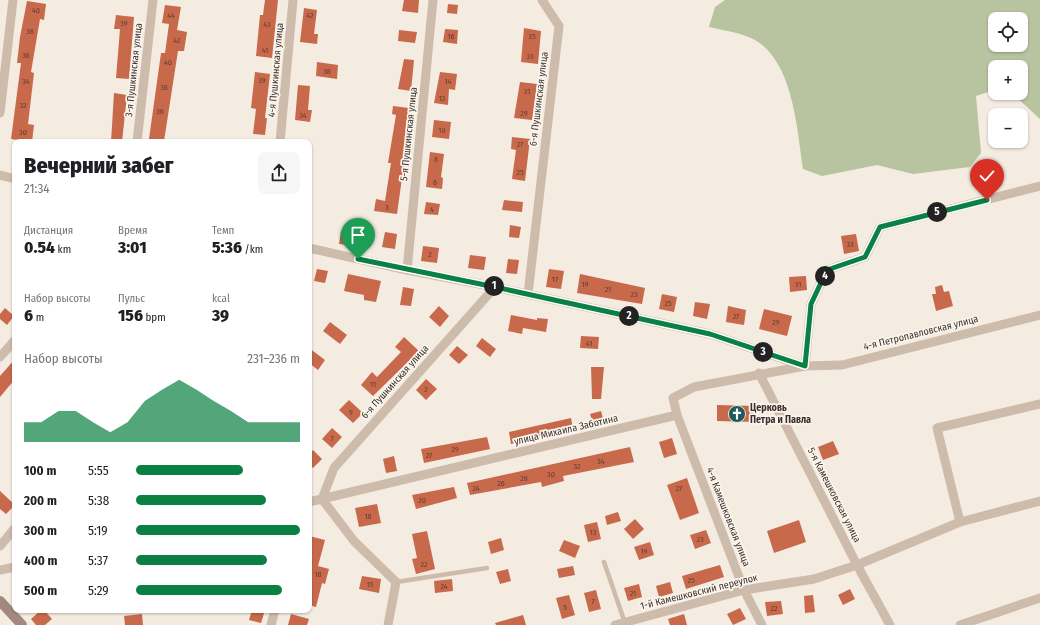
<!DOCTYPE html>
<html lang="ru">
<head>
<meta charset="utf-8">
<style>
  body { margin:0; font-family:"Fira Sans Condensed",sans-serif; background:#f6f6f6; color:#202124; height:100vh; display:flex; flex-direction:column; font-size:15px; white-space:nowrap }
  * { box-sizing:border-box; margin:0 }
  p { font-size:13px; color:#757577 }
  .icon { flex:none; width:22px; height:22px; fill:none; stroke:currentColor; stroke-width:2; stroke-linecap:round; stroke-linejoin:round }
  .map { position:relative; flex:1; overflow:hidden }
  .side { position:absolute; left:12px; top:139px; width:300px; height:474px; display:flex; flex-direction:column; background:#fff; border-radius:8px; box-shadow:0 1px 3px #0004 }
  .side>* { flex:none }
  .controls { position:absolute; left:988px; top:12px; display:grid; gap:8px }
  .controls a { display:grid; place-items:center; width:40px; height:40px; border-radius:8px; background:#fff; box-shadow:0 1px 3px #0004; font-size:20px }
  .pin { position:absolute; display:grid; place-items:center; width:34px; height:34px; color:#fff; margin:-41px -17px; border-radius:50% 50% 50% 0; rotate:-45deg; box-shadow:0 0 4px #0007 }
  .pin .icon { rotate:45deg }
  .km { position:absolute; width:20px; height:20px; margin:-10px; border-radius:50%; background:#222; color:#fff; font-size:11px; line-height:20px; text-align:center }
  .round { display:grid; place-items:center; flex:none; width:42px; height:42px; border-radius:8px; background:#f6f6f6 }
  .headline { display:flex; align-items:center; justify-content:space-between; height:68px; padding:0 12px }
  h1 { font-size:22px; font-weight:800; line-height:30px }
  .metrics { display:grid; grid-template-columns:repeat(3,1fr); gap:6px; height:68px; padding:4px 12px }
  .metrics div { display:grid; align-content:center }
  .metrics b { font-size:17px; font-weight:800 }
  .metrics small { font-size:11px; font-weight:400 }
  .metrics p { font-size:11px }
  .chart { height:112px; padding:8px 12px }
  .chart p { display:flex; justify-content:space-between }
  .chart svg { width:100%; height:72px; margin-top:4px; fill:#0b8043; opacity:.7 }
  ul { padding:0 12px; list-style:none; font-size:13px }
  li { display:grid; grid-template-columns:64px 48px 1fr; align-items:center; height:30px }
  li i { height:10px; border-radius:5px; background:#0b8043 }
  .map>svg:first-child { display:block }
  .green { fill:#b8c4a0; fill-rule:evenodd }
  .building { fill:#c8694b }
  .lines { fill:none; stroke-linecap:round; stroke-linejoin:round }
  .lane { stroke:#cdbbac; stroke-width:4.5 }
  .street { stroke:#cdbbac; stroke-width:9 }
  .secondary { stroke:#a18a7d; stroke-width:10 }
  .route-casing { stroke:#fff; stroke-width:8 }
  .route { stroke:#0b8043; stroke-width:5 }
  .labels { text-anchor:middle; dominant-baseline:central; stroke-width:3.5; stroke-linejoin:round; paint-order:stroke }
  .number-label { font-size:8px; fill:#5e3e33 }
  .street-label { font-size:10px; fill:#3b302b; stroke:#fbf5ee }
  .poi-label { font-size:10px; font-weight:bold; fill:#3b302b; stroke:#fbf5ee; text-anchor:start }
</style>
</head>
<body>
<div class="map">
<svg width="1040" height="625" viewBox="0 0 1040 625">
  <rect width="100%" height="100%" fill="#f4ebe1"/>
  <path class="green" d="M725 0H1040V119L1013 94 1009 93H1021V67H995V90L976 96 981 153 970 167 913 174 877 165 822 176 803 169C797 129 793 57 751 38 738 32 722 30 709 27L715 7ZM995 19H1021V45H995Z"/>
  <g class="building">
    <path d="M265 0H278L272 58 256 56 260 15H263Z"/>
    <path d="M404 0H419L418 13 402 11Z"/>
    <path d="M27 1 46 4 44 20 40 19 31 72 34 73 28 124 34 125 32 142 11 139 21 63H17L20 37Z"/>
    <path d="M448 4 458 5 457 14 447 13Z"/>
    <path d="M165 5 181 7 177 30 187 32 184 51H178L164 141 149 139 161 53H165L169 24 162 23Z"/>
    <path d="M304 8 317 10 314 34H318L317 44 300 42Z"/>
    <path d="M116 15 134 17 129 79 116 78 120 29H114Z"/>
    <path d="M524 28 541 31 538 64 521 62Z"/>
    <path d="M445 29 458 30 457 44 443 42Z"/>
    <path d="M399 30 417 32 415 43 398 41Z"/>
    <path d="M404 59 414 60 411 91 398 89Z"/>
    <path d="M317 62 338 65 337 79 316 76Z"/>
    <path d="M255 72 270 74 265 118H267L265 135 253 134 256 109 251 108Z"/>
    <path d="M440 72 457 74 455 90 449 89 448 105 434 103Z"/>
    <path d="M520 82 537 84 532 120 514 118Z"/>
    <path d="M298 85 310 86 308 110H312L310 122 295 120Z"/>
    <path d="M114 93 127 95 122 142H111Z"/>
    <path d="M393 106 409 108 405 149H406L397 214 374 211 376 199 385 201 391 163H388L396 115 392 114Z"/>
    <path d="M434 120 451 122 449 139 432 137Z"/>
    <path d="M512 137 530 139 525 181 512 179 516 150 511 149Z"/>
    <path d="M430 152 444 154 441 177 443 178 442 189 426 187Z"/>
    <path d="M504 200 523 202 522 212 502 210Z"/>
    <path d="M426 202 440 204 438 215 424 214Z"/>
    <path d="M510 225 521 227 519 238 509 237Z"/>
    <path d="M341 231 358 233 356 246 339 244Z"/>
    <path d="M385 232 397 234 395 249 382 247Z"/>
    <path d="M856 234 859 251 844 254 841 236Z"/>
    <path d="M423 246 439 248 437 263 421 261Z"/>
    <path d="M470 255 486 257 484 270 468 268Z"/>
    <path d="M508 259 519 260 517 274 506 273Z"/>
    <path d="M317 269 328 271 325 283 314 281Z"/>
    <path d="M549 269 564 271 561 289 546 287Z"/>
    <path d="M348 274 381 281 376 302 364 300V295L344 291Z"/>
    <path d="M580 274 645 288 642 304 577 293Z"/>
    <path d="M806 276 807 290 790 292 789 277Z"/>
    <path d="M942 285 944 292 949 291 953 306 936 311 932 294H936L935 287Z"/>
    <path d="M403 287 414 289 411 306 400 305Z"/>
    <path d="M662 294 677 297 674 312 659 309Z"/>
    <path d="M695 302 710 304 707 319 693 316Z"/>
    <path d="M439 306 449 316 440 327 429 317Z"/>
    <path d="M728 306 746 310 744 325 726 322Z"/>
    <path d="M5 308 14 316 7 325 0 319V314Z"/>
    <path d="M764 309 792 316 787 336 759 329Z"/>
    <path d="M511 315 537 320V318L548 319 546 332 523 328 522 334 508 331Z"/>
    <path d="M330 322 347 335 340 344 323 331Z"/>
    <path d="M581 336 599 337 598 349 580 348Z"/>
    <path d="M404 337 419 351 373 396 361 385 372 372 377 377 401 352 395 347Z"/>
    <path d="M482 338 496 349 490 357 476 346Z"/>
    <path d="M457 346 468 355 459 364 449 355Z"/>
    <path d="M309 348 325 360 318 370 309 363Z"/>
    <path d="M15 359V379L0 397V376Z"/>
    <path d="M591 367H604L601 399H592Z"/>
    <path d="M426 379 437 389 426 400 416 390Z"/>
    <path d="M349 400 363 413 353 423 339 410Z"/>
    <path d="M717 405 757 406V422L717 421Z"/>
    <path d="M601 411 604 422 593 425 590 414Z"/>
    <path d="M571 418 573 429 511 444 509 432Z"/>
    <path d="M332 428 342 437 332 448 322 439Z"/>
    <path d="M487 437 490 449 424 463 421 449Z"/>
    <path d="M672 438 677 454 664 458 659 442Z"/>
    <path d="M833 441 839 454 823 460 818 447Z"/>
    <path d="M630 447 634 462 563 476 564 481 542 487 541 482 470 495 467 483Z"/>
    <path d="M313 450 322 459 313 468 309 464V455Z"/>
    <path d="M394 456 397 471 386 473 383 459Z"/>
    <path d="M687 478 699 513 680 520 667 485Z"/>
    <path d="M454 487 457 498 416 509 412 495Z"/>
    <path d="M0 491 15 505 6 514 0 509Z"/>
    <path d="M377 504 381 523 359 527 355 508Z"/>
    <path d="M618 512 621 521 607 525 605 516Z"/>
    <path d="M635 519 644 529 633 539 624 529Z"/>
    <path d="M799 520 806 542 774 553 767 531Z"/>
    <path d="M597 522 601 539 588 542 584 525Z"/>
    <path d="M706 530 711 543 695 549 690 535Z"/>
    <path d="M427 531 435 569 416 574 412 559 417 558 412 534Z"/>
    <path d="M309 536 325 540 318 566 329 569 325 584 322 583 316 607 309 605Z"/>
    <path d="M501 538 504 550 491 554 488 542Z"/>
    <path d="M564 540 580 546 575 558 559 551Z"/>
    <path d="M650 542 654 555 639 560 634 547Z"/>
    <path d="M720 565 724 577 686 589 682 576Z"/>
    <path d="M573 566 575 575 559 578 557 569Z"/>
    <path d="M508 569 511 581 500 584 496 572Z"/>
    <path d="M362 576 381 579 379 593 359 589Z"/>
    <path d="M452 579 453 591 435 593 434 581Z"/>
    <path d="M670 582 673 593 659 597 656 586Z"/>
    <path d="M639 584 642 597 628 601 624 588Z"/>
    <path d="M850 589 855 599 843 605 838 595Z"/>
    <path d="M596 590 601 609 589 612 584 593Z"/>
    <path d="M569 595 575 615 562 619 556 598Z"/>
    <path d="M813 595 815 612 805 613 804 596Z"/>
    <path d="M781 601 783 614 767 616 765 602Z"/>
    <path d="M740 608 746 619 733 625 727 614Z"/>
    <path d="M41 610H44L52 619 45 625H36L31 619Z"/>
    <path d="M252 610H265L261 623 249 620Z"/>
    <path d="M142 614 143 625H125L124 616Z"/>
    <path d="M291 614 309 619 307 625H288Z"/>
    <path d="M684 614 687 625H670L668 619Z"/>
    <path d="M523 615 526 625H496L495 623Z"/>
  </g>
  <g class="lines">
    <g class="lane">
      <path d="M604 562 625 623"/>
      <path d="M396 582 487 568"/>
    </g>
    <g class="street">
      <path d="M0 113 13 0"/>
      <path d="M137 142 153 0"/>
      <path d="M280 142 293 0"/>
      <path d="M0 175 15 179"/>
      <path d="M309 248 407 270 495 287 710 334 804 366"/>
      <path d="M407 270 433 0"/>
      <path d="M528 294 559 26 542 0"/>
      <path d="M0 357 15 340"/>
      <path d="M805 366 811 304 827 270 865 257 880 227 1040 186"/>
      <path d="M759 373 857 565 890 625"/>
      <path d="M677 415 744 590 762 625"/>
      <path d="M309 502 677 415 673 398 694 387 805 366 842 365 1040 315"/>
      <path d="M960 522 937 428 1040 404"/>
      <path d="M0 546 15 528"/>
      <path d="M0 570 15 567"/>
      <path d="M271 625 275 610"/>
      <path d="M388 625 396 582 354 541 322 499 334 468 495 287"/>
      <path d="M615 625 744 590 814 579 857 565 960 522 1040 501"/>
      <path d="M960 625 1040 598"/>
    </g>
    <path class="secondary" d="M0 601 22 625"/>
  </g>
  <g class="lines">
    <g class="route-casing">
      <path id="route" d="M358 259 495 287 710 334 805 366 811 304 827 270 865 257 880 227 987 200"/>
    </g>
    <use href="#route" class="route"/>
  </g>
  <defs>
    <g id="church-disc" transform="scale(0.9)"><circle r="9.5" fill="#1f5a5e" stroke="#fbf5ee"/><path d="M-1.2-6h2.4v3.5h3.3v2.4h-3.3V6h-2.4V-.1h-3.3v-2.4h3.3Z" fill="#fff"/></g>
  </defs>
  <g fill-rule="evenodd">
    <use href="#church-disc" x="737" y="414"/>
  </g>
  <g class="labels">
    <g class="number-label">
      <text x="36" y="10">40</text>
      <text x="171" y="15">44</text>
      <text x="310" y="15">42</text>
      <text x="124" y="23">39</text>
      <text x="267" y="24">43</text>
      <text x="30" y="31">38</text>
      <text x="451" y="36">16</text>
      <text x="532" y="36">35</text>
      <text x="177" y="40">42</text>
      <text x="265" y="50">41</text>
      <text x="26" y="55">36</text>
      <text x="530" y="56">33</text>
      <text x="168" y="62">40</text>
      <text x="327" y="71">38</text>
      <text x="262" y="80">39</text>
      <text x="26" y="81">34</text>
      <text x="448" y="81">14</text>
      <text x="164" y="87">38</text>
      <text x="527" y="91">31</text>
      <text x="442" y="98">12</text>
      <text x="23" y="105">32</text>
      <text x="160" y="111">36</text>
      <text x="524" y="113">29</text>
      <text x="303" y="115">34</text>
      <text x="442" y="130">10</text>
      <text x="23" y="132">30</text>
      <text x="520" y="144">27</text>
      <text x="436" y="159">8</text>
      <text x="520" y="172">25</text>
      <text x="435" y="182">6</text>
      <text x="387" y="207">3</text>
      <text x="432" y="209">4</text>
      <text x="850" y="244">33</text>
      <text x="430" y="254">2</text>
      <text x="555" y="279">17</text>
      <text x="585" y="284">19</text>
      <text x="798" y="284">31</text>
      <text x="608" y="289">21</text>
      <text x="634" y="294">23</text>
      <text x="668" y="303">25</text>
      <text x="736" y="316">27</text>
      <text x="776" y="322">29</text>
      <text x="589" y="343">41</text>
      <text x="373" y="384">11</text>
      <text x="426" y="389">2</text>
      <text x="351" y="412">9</text>
      <text x="332" y="438">7</text>
      <text x="455" y="449">29</text>
      <text x="429" y="455">27</text>
      <text x="601" y="461">34</text>
      <text x="577" y="466">32</text>
      <text x="551" y="474">30</text>
      <text x="524" y="478">28</text>
      <text x="501" y="483">26</text>
      <text x="476" y="488">24</text>
      <text x="679" y="488">27</text>
      <text x="422" y="500">20</text>
      <text x="368" y="516">18</text>
      <text x="593" y="532">13</text>
      <text x="700" y="539">23</text>
      <text x="644" y="551">19</text>
      <text x="424" y="564">22</text>
      <text x="318" y="574">18</text>
      <text x="691" y="580">25</text>
      <text x="370" y="584">11</text>
      <text x="444" y="586">24</text>
      <text x="633" y="593">21</text>
      <text x="593" y="601">7</text>
      <text x="565" y="607">5</text>
      <text x="774" y="608">22</text>
    </g>
    <g class="street-label">
      <text transform="translate(134 70) rotate(-84)">3-я Пушкинская улица</text>
      <text transform="translate(276 70) rotate(-85)">4-я Пушкинская улица</text>
      <text transform="translate(539 99) rotate(-83)">6-я Пушкинская улица</text>
      <text transform="translate(409 134) rotate(-84)">5-я Пушкинская улица</text>
      <text transform="translate(921 333) rotate(-14)">4-я Петропавловская улица</text>
      <text transform="translate(395 382) rotate(-48)">6-я Пушкинская улица</text>
      <text transform="translate(566 430) rotate(-13)">улица Михаила Заботина</text>
      <text transform="translate(834 495) rotate(63)">5-я Камешковская улица</text>
      <text transform="translate(728 517) rotate(69)">4-я Камешковская улица</text>
      <text transform="translate(699 592) rotate(-14)">1-й Камешковский переулок</text>
    </g>
    <g class="poi-label">
      <text x="750" y="408">Церковь<tspan x="750" dy="12">Петра и Павла</tspan></text>
    </g>
  </g>
</svg>
<div class="controls">
<a><svg class="icon" aria-label="locate" viewBox="0 0 24 24"><circle cx="12" cy="12" r="6"/><path d="M12 2v4M12 18v4M2 12h4M18 12h4"/></svg></a>
<a>+</a>
<a>−</a>
</div>
<div class="pin" style="left:358px;top:259px;background:#1e9e55"><svg class="icon" aria-label="arrive" viewBox="0 0 24 24"><path d="M6 21V4h12l-3 4 3 4H6"/></svg></div>
<div class="pin" style="left:987px;top:200px;background:#d93025"><svg class="icon" aria-label="check" viewBox="0 0 24 24"><path d="M5 12l5 5 9-10"/></svg></div>
<b class="km" style="left:494px;top:286px">1</b>
<b class="km" style="left:629px;top:316px">2</b>
<b class="km" style="left:763px;top:352px">3</b>
<b class="km" style="left:825px;top:276px">4</b>
<b class="km" style="left:937px;top:212px">5</b>
<section class="side">
<div class="headline"><div><h1>Вечерний забег</h1><p>21:34</p></div><a class="round"><svg class="icon" aria-label="share" viewBox="0 0 24 24"><path d="M12 15V3M7 8l5-5 5 5M5 13v7h14v-7"/></svg></a></div>
<div class="metrics">
<div><p>Дистанция</p><b>0.54<small> km</small></b></div>
<div><p>Время</p><b>3:01</b></div>
<div><p>Темп</p><b>5:36<small> /km</small></b></div>
</div>
<div class="metrics">
<div><p>Набор высоты</p><b>6<small> m</small></b></div>
<div><p>Пульс</p><b>156<small> bpm</small></b></div>
<div><p>kcal</p><b>39</b></div>
</div>
<div class="chart"><p><span>Набор высоты</span>231–236 m</p>
<svg viewBox="0 0 160 44" preserveAspectRatio="none"><path d="M0 44V32L10 32L20 25L30 25L40 32L50 38L60 32L70 19L80 12L90 6L100 12L110 19L120 25L130 32L140 32L150 32L160 32V44z"/></svg>
</div>
<ul>
<li><b>100 m</b>5:55<i style="width:65%"></i></li>
<li><b>200 m</b>5:38<i style="width:79%"></i></li>
<li><b>300 m</b>5:19<i style="width:100%"></i></li>
<li><b>400 m</b>5:37<i style="width:80%"></i></li>
<li><b>500 m</b>5:29<i style="width:89%"></i></li>
</ul>
</section>
</div>
</body>
</html>
